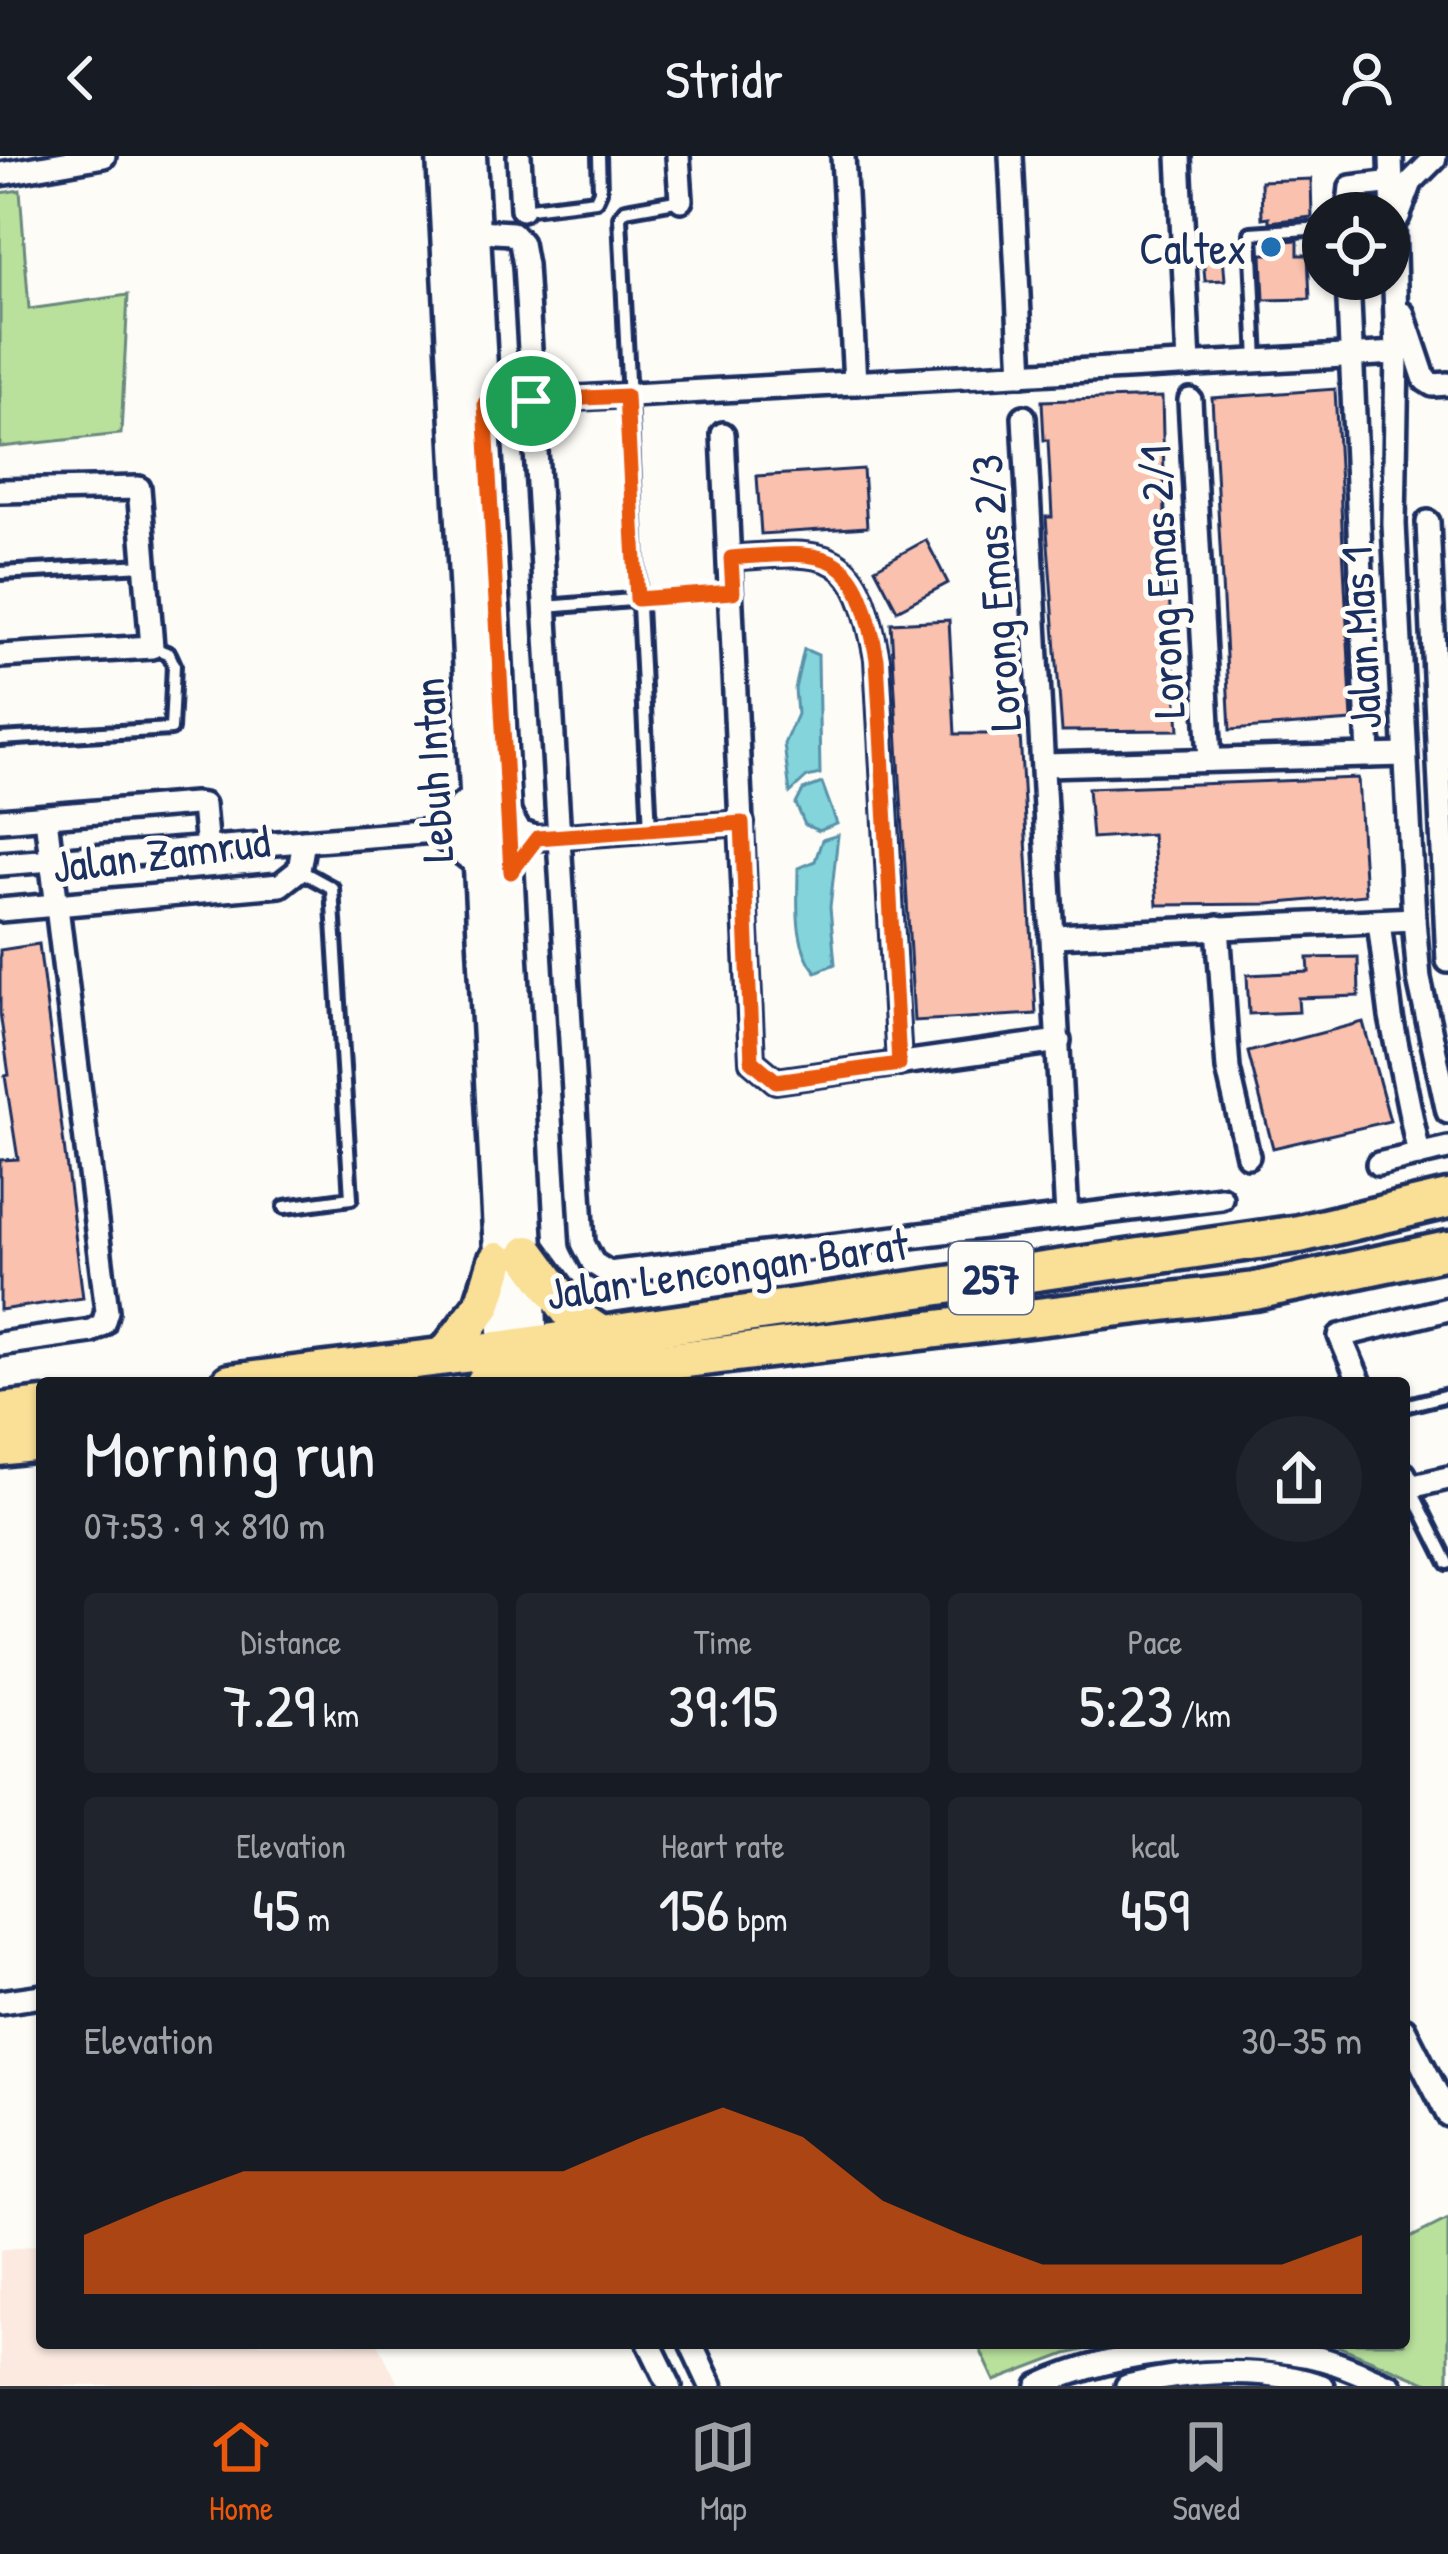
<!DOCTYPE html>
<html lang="en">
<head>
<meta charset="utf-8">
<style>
  body { margin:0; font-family:"Patrick Hand",sans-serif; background:#20242c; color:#f1f3f6; height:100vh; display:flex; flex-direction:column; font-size:45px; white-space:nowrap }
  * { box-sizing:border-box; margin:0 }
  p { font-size:39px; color:#9ea1a6 }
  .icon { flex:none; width:66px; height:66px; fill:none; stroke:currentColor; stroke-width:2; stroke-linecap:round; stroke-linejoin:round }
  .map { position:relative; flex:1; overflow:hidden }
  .side { position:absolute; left:36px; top:1221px; width:1374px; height:972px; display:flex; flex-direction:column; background:#171b24; border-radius:12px; box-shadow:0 3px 9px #0004 }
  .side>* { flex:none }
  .tools { position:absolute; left:1302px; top:36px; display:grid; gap:24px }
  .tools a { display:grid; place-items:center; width:108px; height:108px; border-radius:50%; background:#171b24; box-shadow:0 3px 9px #0004; font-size:60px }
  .pin { position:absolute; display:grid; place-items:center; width:102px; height:102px; color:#fff; margin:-51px; border:6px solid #fff; border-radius:50%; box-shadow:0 3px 12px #0007 }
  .round { display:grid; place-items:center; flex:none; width:126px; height:126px; border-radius:63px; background:#20242c }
  .summary { display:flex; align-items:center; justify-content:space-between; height:204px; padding:0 48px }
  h1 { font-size:66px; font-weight:600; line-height:90px }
  .figures { display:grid; grid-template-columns:repeat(3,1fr); gap:18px; height:204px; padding:12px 48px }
  .figures div { display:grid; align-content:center; border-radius:12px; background:#20242c; text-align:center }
  .figures b { font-size:60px; font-weight:600 }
  .figures small { font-size:33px; font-weight:400 }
  .figures p { font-size:33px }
  .chart { height:336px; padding:24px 48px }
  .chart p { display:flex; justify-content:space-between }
  .chart svg { width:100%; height:216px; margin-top:12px; fill:#ea580c; opacity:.7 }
  header { display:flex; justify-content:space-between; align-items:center; height:156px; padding:0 48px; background:#171b24; font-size:54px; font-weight:600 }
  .menu { display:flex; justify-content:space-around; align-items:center; height:168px; border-top:3px solid #363941; background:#171b24; font-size:33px; color:#9ea1a6 }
  .menu a { display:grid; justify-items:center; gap:6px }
  .menu .on { color:#ea580c }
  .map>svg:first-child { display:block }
  .built { fill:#fceae1 }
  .green { fill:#b9e19c; stroke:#6a887d; stroke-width:3 }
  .water { fill:#83d4db; stroke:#5992a9; stroke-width:3 }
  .building { fill:#f9c1ae; stroke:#1b2f5e; stroke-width:3 }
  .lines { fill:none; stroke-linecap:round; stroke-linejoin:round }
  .service-casing { stroke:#1b2f5e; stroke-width:20 }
  .minor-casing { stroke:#1b2f5e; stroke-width:30 }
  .secondary-casing { stroke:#1b2f5e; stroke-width:39 }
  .trunk-casing { stroke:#1b2f5e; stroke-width:45 }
  .service { stroke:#fdfcf7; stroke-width:10 }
  .minor { stroke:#fdfcf7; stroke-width:21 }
  .secondary { stroke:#fdfcf7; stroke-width:30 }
  .trunk { stroke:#fadf96; stroke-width:36 }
  .route-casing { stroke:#fff; stroke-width:24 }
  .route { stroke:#ea580c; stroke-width:15 }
  .poi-dot { fill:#1f6fb2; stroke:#fdfcf7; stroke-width:4.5 }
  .labels { text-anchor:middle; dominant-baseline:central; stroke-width:10; stroke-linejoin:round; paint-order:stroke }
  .shield { fill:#fdfcf7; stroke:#5f6c8c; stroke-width:3 }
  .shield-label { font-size:42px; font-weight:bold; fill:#1b2f5e }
  .poi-label { font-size:45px; fill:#1b2f5e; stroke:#fdfcf7; text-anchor:end }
  .street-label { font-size:45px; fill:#1b2f5e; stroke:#fdfcf7 }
</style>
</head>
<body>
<header><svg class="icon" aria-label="back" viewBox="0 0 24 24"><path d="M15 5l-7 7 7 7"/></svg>Stridr<svg class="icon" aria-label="person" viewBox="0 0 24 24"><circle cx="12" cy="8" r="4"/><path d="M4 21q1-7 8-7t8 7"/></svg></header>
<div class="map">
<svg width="1448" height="2230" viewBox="0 0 1448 2230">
  <rect width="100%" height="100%" fill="#fdfcf7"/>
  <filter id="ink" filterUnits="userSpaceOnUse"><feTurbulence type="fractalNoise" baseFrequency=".00833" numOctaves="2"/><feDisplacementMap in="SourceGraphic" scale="24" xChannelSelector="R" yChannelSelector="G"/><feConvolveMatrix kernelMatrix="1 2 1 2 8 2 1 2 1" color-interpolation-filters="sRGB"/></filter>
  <g filter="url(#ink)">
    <path class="built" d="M42 2088V2187H378L399 2230H0V2094Z"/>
    <g class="green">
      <path d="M20 34 29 153 128 139 121 278 0 291V37Z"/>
      <path d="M1448 2063V2230H1435L1331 2187H1404V2085Z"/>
      <path d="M977 2187H1112L1066 2198 995 2225Z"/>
    </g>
    <g class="water">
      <path d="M804 493 818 499 820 618 807 621 790 637 784 588 797 558 795 533Z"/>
      <path d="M822 627 837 668 819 675 805 669 796 648 803 634Z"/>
      <path d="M838 679 830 751 835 808 816 816C793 789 798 746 798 712L815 705 822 684Z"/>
    </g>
    <g class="building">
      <path d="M1311 23 1312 61 1269 66V61L1262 62 1261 25Z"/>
      <path d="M1298 84V99H1308L1310 143 1264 144 1262 98H1270L1269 86Z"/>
      <path d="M1222 86 1225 124 1205 125 1202 88Z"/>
      <path d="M1335 233 1352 565 1230 574 1212 242Z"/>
      <path d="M1162 241 1166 398 1179 574 1062 575 1046 361H1052L1048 284H1044L1042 245Z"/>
      <path d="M863 313 867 371 761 378 757 320Z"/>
      <path d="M926 384 948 427 897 454 875 412Z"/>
      <path d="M949 464 955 578H1020L1036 858 914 865 891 467Z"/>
      <path d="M1358 622 1365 739 1269 748 1157 749 1152 678 1092 682 1088 632Z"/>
      <path d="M39 788 83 1142 0 1154V1004L18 1003 5 920 9 919 0 857V794Z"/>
      <path d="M1358 801 1359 840 1298 842 1299 856 1249 858 1247 819 1309 816 1308 802Z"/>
      <path d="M1363 866 1390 965 1273 992 1248 896Z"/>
    </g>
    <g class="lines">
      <g class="service-casing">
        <g id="service">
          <path d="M522 53 596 44 600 35 599 0"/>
          <path d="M1257 205 1251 77 1323 72"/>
          <path d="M0 417 144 409"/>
          <path d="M546 451 729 436"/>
          <path d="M0 583 171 573 174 509 169 498 152 491"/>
          <path d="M650 674 620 61 625 54 681 44"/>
          <path d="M285 1051 351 1042 332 732 299 714"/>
          <path d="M1404 1250 1448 1239"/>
          <path d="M1410 1331 1448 1407"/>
        </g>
      </g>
      <g class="minor-casing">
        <g id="minor">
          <path d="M519 0 522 53"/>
          <path d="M678 0 681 44"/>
          <path d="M843 0 855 227"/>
          <path d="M1011 0 1022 218"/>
          <path d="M1179 0 1189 209"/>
          <path d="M1391 0 1397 197 1394 368 1414 763 1419 823 1448 956"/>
          <path d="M0 18 104 0"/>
          <path d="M1348 57 1351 31 1393 26"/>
          <path d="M1398 61 1411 26 1435 2"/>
          <path d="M476 75 512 77 521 87 525 109 583 1087 593 1107 609 1117 1221 1042"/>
          <path d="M1348 123 1369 600"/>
          <path d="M1403 158 1425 224 1433 229 1448 228"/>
          <path d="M1190 244 1210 604"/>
          <path d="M469 248 1397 197"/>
          <path d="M1024 261 1067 1061"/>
          <path d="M723 278 752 905 776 925 1059 885"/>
          <path d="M0 335 139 332 152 491 0 500"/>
          <path d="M1428 366 1448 805"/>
          <path d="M731 402C835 393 857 393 877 503L899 908"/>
          <path d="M1045 609 1405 599"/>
          <path d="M507 654 520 676 537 682 742 667"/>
          <path d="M0 664 194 648 203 649 207 693"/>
          <path d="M0 708 448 674"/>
          <path d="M0 754 280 729 299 714 304 685"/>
          <path d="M1379 766 1391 861 1419 999"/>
          <path d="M1218 771 1228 913 1248 1000"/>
          <path d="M1055 780 1414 763"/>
          <path d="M1378 1008 1448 992"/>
          <path d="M0 1188 91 1175 103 1168 107 1155 46 662"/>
          <path d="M1360 1227 1340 1180 1448 1153"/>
          <path d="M1404 1318 1410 1331 1448 1322"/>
          <path d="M0 1846 42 1840"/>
          <path d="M1404 1873 1448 1959"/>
          <path d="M649 2187 670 2230"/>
          <path d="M691 2187 711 2230"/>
          <path d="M1039 2230C1120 2193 1235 2182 1322 2203 1345 2209 1369 2221 1391 2230"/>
          <path d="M1127 2230C1187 2215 1262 2209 1322 2230"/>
        </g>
      </g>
      <g class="secondary-casing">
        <g id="secondary">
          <path d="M443 0 506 1212"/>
          <path d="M470 0 532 1188 527 1210"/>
          <path d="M479 640 439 674 482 707"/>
        </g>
      </g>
      <g class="trunk-casing">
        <g id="trunk">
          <path d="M528 1098 574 1161 601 1179"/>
          <path d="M445 1200 483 1149 497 1105"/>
          <path d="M230 1227 505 1193 1299 1078 1448 1043"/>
          <path d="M485 1227 1255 1135 1448 1094"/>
          <path d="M0 1256 42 1251"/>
          <path d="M0 1291 42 1286"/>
        </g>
      </g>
      <use href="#service" class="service"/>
      <use href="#minor" class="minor"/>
      <use href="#secondary" class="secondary"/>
      <use href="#trunk" class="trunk"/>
    </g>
  </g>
  <g class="lines" filter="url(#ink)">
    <g class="route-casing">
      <path id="route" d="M626 240 637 443 733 436 731 402C836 393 857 393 877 503L899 908 776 925 752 905 742 667 537 682 511 716 485 247Z"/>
    </g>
    <use href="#route" class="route"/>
  </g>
  <circle class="poi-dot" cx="1271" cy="91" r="12"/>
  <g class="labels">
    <rect class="shield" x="949" y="1086" width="84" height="72" rx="9"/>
    <g class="shield-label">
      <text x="991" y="1122">257</text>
    </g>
    <g class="poi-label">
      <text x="1247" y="91">Caltex</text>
    </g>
    <g class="street-label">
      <text transform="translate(1161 426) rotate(-93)">Lorong Emas 2/1</text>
      <text transform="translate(995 437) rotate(-94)">Lorong Emas 2/3</text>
      <text transform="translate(1360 482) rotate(-93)">Jalan Mas 1</text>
      <text transform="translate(432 614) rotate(-93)">Lebuh Intan</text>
      <text transform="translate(161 697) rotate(-7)">Jalan Zamrud</text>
      <text transform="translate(727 1112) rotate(-8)">Jalan Lencongan Barat</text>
    </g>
  </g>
</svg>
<div class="tools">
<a><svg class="icon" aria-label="locate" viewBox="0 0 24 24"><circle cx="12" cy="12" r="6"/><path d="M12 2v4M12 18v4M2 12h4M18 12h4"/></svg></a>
</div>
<div class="pin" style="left:531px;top:245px;background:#1e9e55"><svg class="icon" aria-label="arrive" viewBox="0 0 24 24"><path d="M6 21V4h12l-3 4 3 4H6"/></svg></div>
<section class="side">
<div class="summary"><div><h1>Morning run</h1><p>07:53 · 9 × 810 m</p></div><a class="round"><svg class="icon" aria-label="share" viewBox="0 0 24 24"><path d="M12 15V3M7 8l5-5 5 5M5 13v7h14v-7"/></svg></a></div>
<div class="figures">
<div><p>Distance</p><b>7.29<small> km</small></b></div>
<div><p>Time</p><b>39:15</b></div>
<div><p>Pace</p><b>5:23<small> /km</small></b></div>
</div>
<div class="figures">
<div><p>Elevation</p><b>45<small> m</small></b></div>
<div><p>Heart rate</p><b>156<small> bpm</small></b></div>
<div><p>kcal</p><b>459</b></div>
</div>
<div class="chart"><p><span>Elevation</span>30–35 m</p>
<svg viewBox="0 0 160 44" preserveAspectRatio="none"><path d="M0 44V32L10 25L20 19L30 19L40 19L50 19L60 19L70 12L80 6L90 12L100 25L110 32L120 38L130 38L140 38L150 38L160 32V44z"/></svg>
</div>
</section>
</div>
<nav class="menu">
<a class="on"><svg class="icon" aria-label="home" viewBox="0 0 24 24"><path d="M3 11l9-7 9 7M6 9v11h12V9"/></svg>Home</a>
<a><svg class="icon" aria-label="map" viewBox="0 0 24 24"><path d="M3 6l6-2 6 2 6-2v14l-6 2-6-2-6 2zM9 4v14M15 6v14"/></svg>Map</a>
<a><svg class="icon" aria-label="saved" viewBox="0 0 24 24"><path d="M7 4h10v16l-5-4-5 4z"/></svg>Saved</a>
</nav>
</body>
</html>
